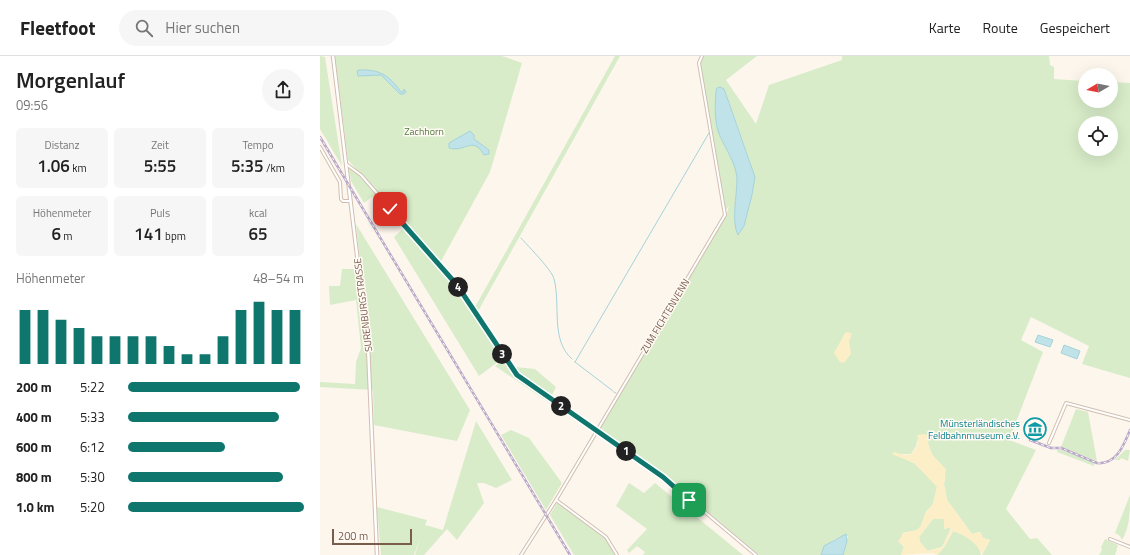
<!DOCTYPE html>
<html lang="de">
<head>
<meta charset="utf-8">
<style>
  body { margin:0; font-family:"Titillium Web",sans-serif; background:#f6f6f6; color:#222; height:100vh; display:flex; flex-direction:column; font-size:15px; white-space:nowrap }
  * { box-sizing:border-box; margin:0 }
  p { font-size:13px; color:#767676 }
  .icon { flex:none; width:22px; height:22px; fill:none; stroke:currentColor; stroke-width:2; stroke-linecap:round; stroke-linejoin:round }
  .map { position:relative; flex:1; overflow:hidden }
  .panel { display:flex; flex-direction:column; background:#fff; width:320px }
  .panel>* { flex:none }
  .needle { width:26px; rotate:260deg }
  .tools { position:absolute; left:758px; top:12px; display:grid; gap:8px }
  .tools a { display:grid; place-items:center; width:40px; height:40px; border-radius:50%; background:#fff; box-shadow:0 4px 16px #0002; font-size:20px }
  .scale { position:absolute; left:12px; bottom:10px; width:80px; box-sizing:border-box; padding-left:4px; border:2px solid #7a5c4d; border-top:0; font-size:11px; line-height:14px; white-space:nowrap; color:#7a5c4d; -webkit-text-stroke:3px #fffaf3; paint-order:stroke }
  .pin { position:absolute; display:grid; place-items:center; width:34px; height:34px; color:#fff; margin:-17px; border-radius:8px; box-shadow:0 2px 6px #0006 }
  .km { position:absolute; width:20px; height:20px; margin:-10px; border-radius:50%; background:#222; color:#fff; font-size:11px; line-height:20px; text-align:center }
  .round { display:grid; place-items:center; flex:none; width:42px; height:42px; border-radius:21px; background:#f6f6f6 }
  .head { display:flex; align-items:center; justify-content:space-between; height:68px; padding:0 16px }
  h1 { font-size:22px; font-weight:600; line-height:30px }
  .stats { display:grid; grid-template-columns:repeat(3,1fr); gap:6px; height:68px; padding:4px 16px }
  .stats div { display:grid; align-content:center; border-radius:6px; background:#f6f6f6; text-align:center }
  .stats b { font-size:17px; font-weight:600 }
  .stats small { font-size:11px; font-weight:400 }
  .stats p { font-size:11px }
  .chart { height:112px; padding:8px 16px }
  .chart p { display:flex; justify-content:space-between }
  .chart svg { width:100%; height:72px; margin-top:4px; stroke:#0f766e; stroke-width:6 }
  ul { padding:0 16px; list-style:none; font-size:13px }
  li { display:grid; grid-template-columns:64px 48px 1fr; align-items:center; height:30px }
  li i { height:10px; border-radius:5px; background:#0f766e }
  header { display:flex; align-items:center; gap:24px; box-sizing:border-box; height:56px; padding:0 20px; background:#fff; border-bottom:1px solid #e0e0e0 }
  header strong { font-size:19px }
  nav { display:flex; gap:22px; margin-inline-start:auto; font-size:14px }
  .search { width:280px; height:36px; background:#f6f6f6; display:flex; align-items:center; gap:10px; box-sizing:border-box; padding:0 14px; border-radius:22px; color:#767676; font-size:15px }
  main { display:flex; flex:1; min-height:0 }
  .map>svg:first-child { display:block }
  .green { fill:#d8ecc9; fill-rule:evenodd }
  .sand { fill:#fcefc7; fill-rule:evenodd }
  .water { fill:#bfe3e8; stroke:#a5d3da }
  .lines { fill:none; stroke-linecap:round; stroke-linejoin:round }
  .stream { stroke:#a5d3da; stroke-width:1 }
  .minor-casing { stroke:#d1beb0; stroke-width:4 }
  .tertiary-casing { stroke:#d1beb0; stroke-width:4.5 }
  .minor { stroke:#fff; stroke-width:2 }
  .tertiary { stroke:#fff; stroke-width:2.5 }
  .rail-casing { stroke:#b9a8c9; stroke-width:2.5 }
  .rail { stroke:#fffaf3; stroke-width:1; stroke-dasharray:3; stroke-linecap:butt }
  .route-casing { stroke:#fff; stroke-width:8 }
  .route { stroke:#0f766e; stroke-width:5 }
  .labels { text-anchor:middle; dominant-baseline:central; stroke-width:3; stroke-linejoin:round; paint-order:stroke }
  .park-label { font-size:10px; fill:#537a41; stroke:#fffaf3 }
  .street-label { font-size:10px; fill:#7a5c4d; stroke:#fffaf3 }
  .culture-label { font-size:10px; fill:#0d838f; stroke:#fffaf3; text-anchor:end }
</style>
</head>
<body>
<header>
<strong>Fleetfoot</strong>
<div class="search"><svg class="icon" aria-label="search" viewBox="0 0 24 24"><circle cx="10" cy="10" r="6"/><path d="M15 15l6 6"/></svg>Hier suchen</div>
<nav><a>Karte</a><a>Route</a><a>Gespeichert</a></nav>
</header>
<main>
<section class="panel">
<div class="head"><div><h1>Morgenlauf</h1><p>09:56</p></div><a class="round"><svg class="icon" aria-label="share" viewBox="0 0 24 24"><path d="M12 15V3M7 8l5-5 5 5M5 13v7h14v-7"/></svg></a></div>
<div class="stats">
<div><p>Distanz</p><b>1.06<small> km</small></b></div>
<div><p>Zeit</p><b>5:55</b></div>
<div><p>Tempo</p><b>5:35<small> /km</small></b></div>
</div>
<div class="stats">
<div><p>Höhenmeter</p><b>6<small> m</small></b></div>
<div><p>Puls</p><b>141<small> bpm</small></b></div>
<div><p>kcal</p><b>65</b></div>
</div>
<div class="chart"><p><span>Höhenmeter</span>48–54 m</p>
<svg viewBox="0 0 160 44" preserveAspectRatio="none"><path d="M5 44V11M15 44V11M25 44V17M35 44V22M45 44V27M55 44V27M65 44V27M75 44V27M85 44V33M95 44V38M105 44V38M115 44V27M125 44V11M135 44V6M145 44V11M155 44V11"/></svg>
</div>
<ul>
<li><b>200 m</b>5:22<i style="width:98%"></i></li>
<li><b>400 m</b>5:33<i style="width:86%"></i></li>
<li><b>600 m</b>6:12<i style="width:55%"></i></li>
<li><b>800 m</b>5:30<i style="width:88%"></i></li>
<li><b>1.0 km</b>5:20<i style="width:100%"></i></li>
</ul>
</section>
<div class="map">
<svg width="810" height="499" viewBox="0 0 810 499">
  <rect width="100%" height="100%" fill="#fdf6ec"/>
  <g class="green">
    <path d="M0 0 5 1 22 110 0 73Z"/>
    <path d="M15 0H182L202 7 170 116 120 207 28 104Z"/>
    <path d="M295 0H300L157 257 154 253Z"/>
    <path d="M384 0H437L406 24 436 68 449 29 522 4V0H729L730 9 734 11V23L765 25V45H791V26L810 27V322L762 308 769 290 711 261 701 284 723 296 689 384 716 394 686 453 710 483 717 482 732 499H662L670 484 663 482 660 476 652 478 627 444 624 428 625 421 621 408 612 399 607 384 599 379 596 390 591 398H573L594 407 616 429 617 431 613 448 606 456 601 470 597 474 583 477 580 487 584 491 581 499H523L528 480C517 479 504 489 501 499H439L356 429 359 423 355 429 282 375 284 371 281 375 279 373 405 162 409 150 406 154 380 7ZM396 33H404L405 35 431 108 427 156 424 170 418 179C411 165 418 139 417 122 416 106 405 94 400 79 395 65 395 48 396 33ZM765 67H791V93H765Z"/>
    <path d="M29 112 34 114 56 138 44 147 31 125Z"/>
    <path d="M36 168 150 354 137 385 54 369 53 334 0 331V326L35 328 36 306 41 292 36 244 10 249 9 230H20L22 213H41Z"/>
    <path d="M84 172 134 230 183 302 159 320 74 181Z"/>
    <path d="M187 302H189L195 311 215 313 236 331 231 341 198 319Z"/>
    <path d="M184 304 197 321 272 373 271 375 175 310Z"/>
    <path d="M756 353 768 356 777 405 741 391Z"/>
    <path d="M156 365 192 424 176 432 164 427H157L164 447 137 484 127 473 104 499H95L100 482 94 499H61L57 451 107 464 105 469 123 474Z"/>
    <path d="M191 374 209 382 242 427 226 454 181 379Z"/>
    <path d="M738 393 775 406 774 410 737 396Z"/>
    <path d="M805 394H810L808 405 801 402 800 404H795Z"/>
    <path d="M309 427 324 437 335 427 423 499H323L325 496 317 490 309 497 307 494 327 473 296 450Z"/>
    <path d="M810 439C810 455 810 471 802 484L800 480 795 477Z"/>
    <path d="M237 447 286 483 296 499H254L230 459Z"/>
    <path d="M613 463H624L625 473 629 471 631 472 622 491 607 495 600 486 599 481Z"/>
    <path d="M633 475C644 478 660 487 661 499H617L625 490Z"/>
    <path d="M785 483 798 489 795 499H779L782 494 781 491Z"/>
  </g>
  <g class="sand">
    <path d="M528 276 532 278 529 285 531 298 524 307 520 306 514 297 525 277Z"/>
    <path d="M605 378 608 380C606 394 616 404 626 413L624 428 627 444 652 478 660 476 663 482 670 484 662 499C658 487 645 479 633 475L625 490 617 499 612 497 581 499 584 491 582 488 578 486 583 477 597 474 601 470 606 456 613 448 617 431 594 407 572 398 574 396 585 399 591 398C596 394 600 385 597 379ZM613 463H624V473L629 471 631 473 622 491 608 495 600 486 599 481Z"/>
  </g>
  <g class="water">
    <path d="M39 14C59 13 69 19 81 36H83L84 33 86 36 84 38H80L61 19 38 20 37 15Z"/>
    <path d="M400 31 404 33 408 44 435 121 432 139 424 170 418 179C411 165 417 140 417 123 416 107 406 94 400 80 394 67 395 49 396 35L397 32Z"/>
    <path d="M150 75 154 79V83L169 94V98L164 99C153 79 145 97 129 92V87Z"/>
    <path d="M718 279 733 284 730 291 715 286Z"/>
    <path d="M744 289 760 295 757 303 741 297Z"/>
    <path d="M526 478 527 485 523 499H501L504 490Z"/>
  </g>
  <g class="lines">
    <g class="stream">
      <path d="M201 182C208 190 232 214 234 223 241 249 230 284 252 303"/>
      <path d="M255 306 389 77"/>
      <path d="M255 306 293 335"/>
      <path d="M294 336 296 337"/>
    </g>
    <g class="minor-casing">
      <g id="minor">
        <path d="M0 91 20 126 21 143 23 145H30"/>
        <path d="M26 108 41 119 137 229 197 319 343 421 436 499"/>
        <path d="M729 387 746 347 810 364"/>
        <path d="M236 444 286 481 297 499"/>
        <path d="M790 483 810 491"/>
        <path d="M201 499 236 444 405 159 379 7 382 0"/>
      </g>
    </g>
    <g class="tertiary-casing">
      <path id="tertiary" d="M13 0 48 290 57 499"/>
    </g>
    <use href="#minor" class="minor"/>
    <use href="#tertiary" class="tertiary"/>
    <g class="rail-casing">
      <g id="rail">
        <path d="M0 81 250 499"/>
        <path d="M710 384 731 392H741L777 407C797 409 804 388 810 374"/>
      </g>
    </g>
    <use href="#rail" class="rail"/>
  </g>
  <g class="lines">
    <g class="route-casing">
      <path id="route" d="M70 153 137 229 197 319 343 421 369 444"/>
    </g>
    <use href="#route" class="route"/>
  </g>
  <defs>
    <g id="museum-ring" transform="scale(1.15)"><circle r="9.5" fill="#fffaf3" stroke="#0f9aa8" stroke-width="1.5"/><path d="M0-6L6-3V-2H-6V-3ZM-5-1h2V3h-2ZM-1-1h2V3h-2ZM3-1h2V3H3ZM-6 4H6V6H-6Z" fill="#0f9aa8"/></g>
  </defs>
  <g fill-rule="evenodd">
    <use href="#museum-ring" x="715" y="373"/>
  </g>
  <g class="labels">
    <g class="park-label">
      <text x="104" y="75">Zachhorn</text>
    </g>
    <g class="street-label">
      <text transform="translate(43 249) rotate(-97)">SURENBURGSTRASSE</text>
      <text transform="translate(345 260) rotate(-59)">ZUM FICHTENVENN</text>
    </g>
    <g class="culture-label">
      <text x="700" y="367">Münsterländisches<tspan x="700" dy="12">Feldbahnmuseum e.V.</tspan></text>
    </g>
  </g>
</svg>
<div class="tools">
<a><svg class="needle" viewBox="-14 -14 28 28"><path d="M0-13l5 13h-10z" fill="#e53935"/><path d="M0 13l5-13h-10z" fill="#767676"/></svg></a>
<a><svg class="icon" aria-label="locate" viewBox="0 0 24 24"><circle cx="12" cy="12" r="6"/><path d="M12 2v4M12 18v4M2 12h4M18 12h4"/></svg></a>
</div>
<div class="scale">200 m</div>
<div class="pin" style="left:369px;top:444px;background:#1e9e55"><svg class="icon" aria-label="arrive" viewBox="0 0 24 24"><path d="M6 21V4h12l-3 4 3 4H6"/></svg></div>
<div class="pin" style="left:70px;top:153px;background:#d93025"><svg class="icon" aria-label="check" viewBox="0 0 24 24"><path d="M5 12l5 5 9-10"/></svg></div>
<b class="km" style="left:306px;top:395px">1</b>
<b class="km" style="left:241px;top:350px">2</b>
<b class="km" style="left:182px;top:298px">3</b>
<b class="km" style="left:138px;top:231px">4</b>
</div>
</main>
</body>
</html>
